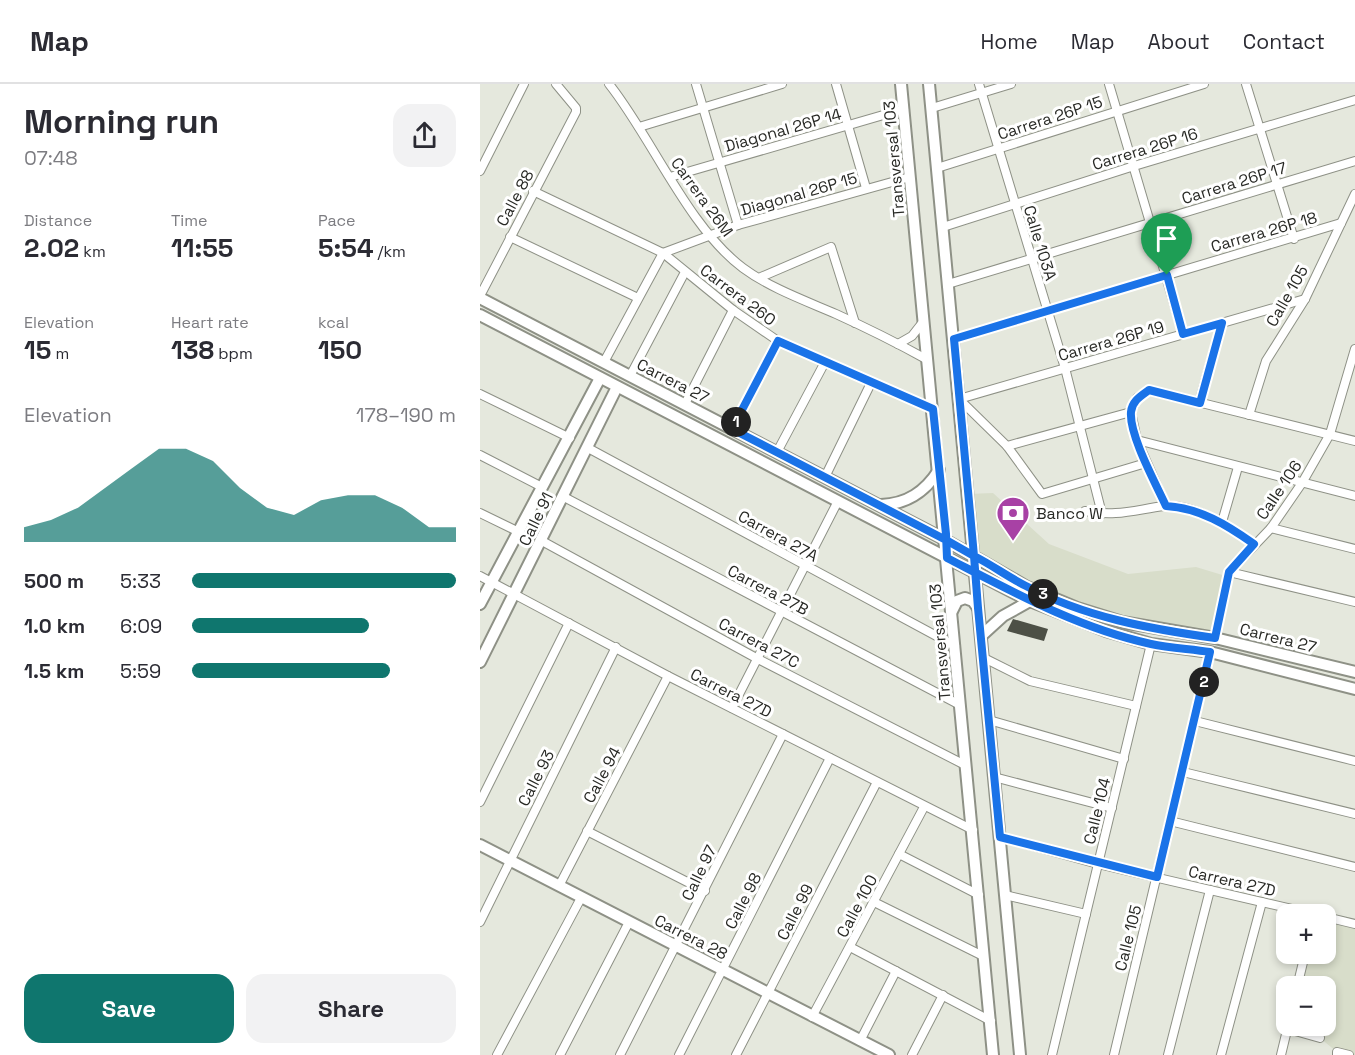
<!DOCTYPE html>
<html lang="en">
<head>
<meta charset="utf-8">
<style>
  body { margin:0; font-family:"Space Grotesk",sans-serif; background:#f2f2f3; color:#2b2b33; height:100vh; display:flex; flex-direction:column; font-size:22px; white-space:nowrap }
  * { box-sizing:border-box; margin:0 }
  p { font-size:20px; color:#7c7c81 }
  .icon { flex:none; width:33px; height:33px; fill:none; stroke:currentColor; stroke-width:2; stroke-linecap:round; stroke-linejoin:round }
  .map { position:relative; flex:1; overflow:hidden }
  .drawer { display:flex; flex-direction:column; background:#fff; width:480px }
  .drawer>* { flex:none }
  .fabs { position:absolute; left:796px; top:820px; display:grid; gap:12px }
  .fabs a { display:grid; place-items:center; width:60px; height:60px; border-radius:12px; background:#fff; box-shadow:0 3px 9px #0003; font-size:30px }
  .pin { position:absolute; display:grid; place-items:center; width:51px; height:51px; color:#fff; margin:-62px -26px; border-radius:50% 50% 50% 0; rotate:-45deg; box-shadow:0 0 6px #0007 }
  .pin .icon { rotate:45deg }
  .km { position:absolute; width:30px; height:30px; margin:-15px; border-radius:50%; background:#222; color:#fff; font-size:16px; line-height:30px; text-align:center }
  .round { display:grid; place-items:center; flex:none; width:63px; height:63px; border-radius:18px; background:#f2f2f3 }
  .headline { display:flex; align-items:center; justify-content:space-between; height:102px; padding:0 24px }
  h1 { font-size:33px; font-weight:800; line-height:45px }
  .metrics { display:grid; grid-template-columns:repeat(3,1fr); gap:9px; height:102px; padding:6px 24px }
  .metrics div { display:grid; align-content:center }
  .metrics b { font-size:26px; font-weight:800 }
  .metrics small { font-size:16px; font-weight:400 }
  .metrics p { font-size:16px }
  .chart { height:168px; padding:12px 24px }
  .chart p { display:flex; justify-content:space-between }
  .chart svg { width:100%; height:108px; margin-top:6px; fill:#0f766e; opacity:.7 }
  .primary-button { display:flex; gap:12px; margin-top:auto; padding:12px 24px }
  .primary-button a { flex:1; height:69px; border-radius:18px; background:#0f766e; color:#fff; font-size:24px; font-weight:800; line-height:69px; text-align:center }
  .primary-button a+a { background:#f2f2f3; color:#2b2b33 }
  ul { padding:0 24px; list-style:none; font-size:20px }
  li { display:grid; grid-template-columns:96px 72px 1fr; align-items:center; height:45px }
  li i { height:15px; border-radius:8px; background:#0f766e }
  header { display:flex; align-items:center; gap:36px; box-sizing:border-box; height:84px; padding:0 30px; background:#fff; border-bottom:2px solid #e1e1e2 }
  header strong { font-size:28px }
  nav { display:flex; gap:33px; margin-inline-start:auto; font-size:21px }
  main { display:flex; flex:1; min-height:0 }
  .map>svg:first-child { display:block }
  .built { fill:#d8ddca }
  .building { fill:#4d5046 }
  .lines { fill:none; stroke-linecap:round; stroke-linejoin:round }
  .street-casing { stroke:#8e9186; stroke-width:10 }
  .secondary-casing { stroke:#8e9186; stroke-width:14 }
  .street { stroke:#fff; stroke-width:8 }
  .secondary { stroke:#fff; stroke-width:10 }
  .route-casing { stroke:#fff; stroke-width:12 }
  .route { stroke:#1a73e8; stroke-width:8 }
  .labels { text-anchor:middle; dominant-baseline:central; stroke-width:6; stroke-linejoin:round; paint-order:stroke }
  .street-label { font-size:16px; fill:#282925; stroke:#fff }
  .poi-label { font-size:16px; fill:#282925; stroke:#fff; text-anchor:start }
</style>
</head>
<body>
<header>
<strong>Map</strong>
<nav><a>Home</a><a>Map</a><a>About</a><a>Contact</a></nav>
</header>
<main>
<section class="drawer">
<div class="headline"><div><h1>Morning run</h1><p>07:48</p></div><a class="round"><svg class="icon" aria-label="share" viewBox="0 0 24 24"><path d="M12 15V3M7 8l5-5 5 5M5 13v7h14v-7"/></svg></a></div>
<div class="metrics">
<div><p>Distance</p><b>2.02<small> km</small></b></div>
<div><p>Time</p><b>11:55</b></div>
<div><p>Pace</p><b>5:54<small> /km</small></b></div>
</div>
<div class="metrics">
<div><p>Elevation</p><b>15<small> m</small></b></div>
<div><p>Heart rate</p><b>138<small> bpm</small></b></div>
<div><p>kcal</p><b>150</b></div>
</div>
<div class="chart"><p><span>Elevation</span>178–190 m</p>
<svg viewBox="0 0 160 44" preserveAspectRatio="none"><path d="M0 44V38L10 35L20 30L30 22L40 14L50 6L60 6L70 11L80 22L90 30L100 33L110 27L120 25L130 25L140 30L150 38L160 38V44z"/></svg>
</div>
<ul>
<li><b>500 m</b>5:33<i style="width:100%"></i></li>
<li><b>1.0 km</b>6:09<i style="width:67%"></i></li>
<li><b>1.5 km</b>5:59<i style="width:75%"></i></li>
</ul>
<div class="primary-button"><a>Save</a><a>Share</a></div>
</section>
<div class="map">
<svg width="875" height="971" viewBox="0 0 875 971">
  <rect width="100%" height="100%" fill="#e5e8dd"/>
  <g class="built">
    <path d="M513 409 569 460 648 490 716 483 749 493 735 554 597 524 494 472 488 410Z"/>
    <path d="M846 833 875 840V971L857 968 840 954 808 942H846V903H817L825 870H846Z"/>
  </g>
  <path class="building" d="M533 535 568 545 564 557 527 547Z"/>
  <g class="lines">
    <g class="street-casing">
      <g id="street">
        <path d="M129 0C172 54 208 143 263 184 290 204 326 217 356 230 387 244 417 259 446 275"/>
        <path d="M216 0 258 141"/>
        <path d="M356 0 386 104"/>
        <path d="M499 0 585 284 622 430"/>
        <path d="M629 0 703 250"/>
        <path d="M766 0 814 155"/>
        <path d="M452 24 531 0"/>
        <path d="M159 43 302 0"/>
        <path d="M457 84 724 0"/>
        <path d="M0 87 44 0"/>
        <path d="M190 93 424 25"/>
        <path d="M53 107 183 169 253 226 298 257 453 325"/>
        <path d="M463 143 654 82 875 16"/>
        <path d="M30 153 158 214"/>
        <path d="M183 169 258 141 430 93"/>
        <path d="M281 193 351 163 375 239"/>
        <path d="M468 200 875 77"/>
        <path d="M0 212 96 28V24L76 0"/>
        <path d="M474 255 861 139"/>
        <path d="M418 260 432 252 443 238"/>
        <path d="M124 278 183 169"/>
        <path d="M150 292 205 188"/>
        <path d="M0 310 90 354"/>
        <path d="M719 319 742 239"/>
        <path d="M205 320 253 226"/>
        <path d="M651 328 657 314 669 306 875 357"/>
        <path d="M651 328 657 356 686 422"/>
        <path d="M769 331 786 277 825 215 875 110"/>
        <path d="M252 345 298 257"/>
        <path d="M657 356 875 412"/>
        <path d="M527 362 651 328"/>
        <path d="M108 364 475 562"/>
        <path d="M297 368 345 278"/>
        <path d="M0 371 62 403"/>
        <path d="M666 379 562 410 527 362 479 315 825 215"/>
        <path d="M345 393 391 299"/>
        <path d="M84 413 480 621"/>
        <path d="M605 427C636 433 654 426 684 422 714 419 751 444 774 460"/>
        <path d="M0 429 37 447"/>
        <path d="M742 438 758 383"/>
        <path d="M791 444 875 465"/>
        <path d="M62 457 278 575 485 681"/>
        <path d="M749 488 875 518"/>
        <path d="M0 492 188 592 493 746"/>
        <path d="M735 554 749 488 791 444 822 399 850 350 875 265"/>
        <path d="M504 574 550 597 656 622"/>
        <path d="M252 624 358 417"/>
        <path d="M509 636 644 675"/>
        <path d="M715 637 875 677"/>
        <path d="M703 688 875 730"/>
        <path d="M514 693 632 724"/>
        <path d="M0 718 89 539"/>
        <path d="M690 737 875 783"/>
        <path d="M107 747 225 807"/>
        <path d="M520 753 618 780 838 831"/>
        <path d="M419 770 499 811"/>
        <path d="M79 802 188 592"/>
        <path d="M525 811 606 830"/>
        <path d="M394 818 503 872"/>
        <path d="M846 833 875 840"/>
        <path d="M0 838 136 563"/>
        <path d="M370 863 511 937"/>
        <path d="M817 903 825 870"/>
        <path d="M332 933 444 723"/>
        <path d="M808 945 840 954"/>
        <path d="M380 957 416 887"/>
        <path d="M17 971 101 814"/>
        <path d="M80 971 149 838"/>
        <path d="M140 971 303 650"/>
        <path d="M199 971 350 674"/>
        <path d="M256 971 397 698"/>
        <path d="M432 971 463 911"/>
        <path d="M572 971 671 560"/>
        <path d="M634 971 730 568"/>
        <path d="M688 971 730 806"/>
        <path d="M741 971 782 818"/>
        <path d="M801 971 808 942"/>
        <path d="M857 971V968L869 971"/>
      </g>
    </g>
    <g class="secondary-casing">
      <g id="secondary">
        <path d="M421 0 513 971"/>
        <path d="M449 0 540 971"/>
        <path d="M0 214 460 453 547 503 597 524 642 538 735 554 875 588"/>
        <path d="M0 231 550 517 626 547 671 560 730 568 875 605"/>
        <path d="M401 421C427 420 445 408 459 386"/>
        <path d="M0 520 120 294"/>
        <path d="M472 527 477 517 485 514 493 517 498 524"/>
        <path d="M501 552 523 532 550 517"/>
        <path d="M0 578 137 303"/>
        <path d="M0 761 409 971"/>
      </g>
    </g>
    <use href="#street" class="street"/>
    <use href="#secondary" class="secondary"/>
  </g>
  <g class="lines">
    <g class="route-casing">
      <path id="route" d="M687 191 474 255 494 472 466 456 252 345 298 257 453 325 466 450 467 474C533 508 598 544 671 560 690 564 711 565 730 568L677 793 520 753 498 524 494 472C512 481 528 493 546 502 604 533 670 545 735 554L749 488 774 460C747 441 720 424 686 422 676 400 649 351 651 328 652 317 661 312 669 306L720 319 742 239 703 250 687 191"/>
    </g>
    <use href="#route" class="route"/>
  </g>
  <defs>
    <g id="bank-pin" transform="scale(1.725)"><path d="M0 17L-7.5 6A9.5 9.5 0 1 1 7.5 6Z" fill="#a841a5" stroke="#fff"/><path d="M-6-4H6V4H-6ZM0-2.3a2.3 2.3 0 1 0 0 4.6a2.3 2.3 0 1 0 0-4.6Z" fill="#fff"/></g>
  </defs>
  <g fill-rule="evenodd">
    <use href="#bank-pin" x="533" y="429"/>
  </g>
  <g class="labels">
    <g class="street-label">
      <text transform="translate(570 34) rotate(-18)">Carrera 26P 15</text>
      <text transform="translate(303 46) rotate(-16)">Diagonal 26P 14</text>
      <text transform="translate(665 65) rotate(-17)">Carrera 26P 16</text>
      <text transform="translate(414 75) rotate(-95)">Transversal 103</text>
      <text transform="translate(754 99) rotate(-17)">Carrera 26P 17</text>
      <text transform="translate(319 110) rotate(-16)">Diagonal 26P 15</text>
      <text transform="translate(222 113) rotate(54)">Carrera 26M</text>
      <text transform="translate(35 114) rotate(-62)">Calle 88</text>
      <text transform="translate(784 148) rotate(-16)">Carrera 26P 18</text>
      <text transform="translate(560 159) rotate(73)">Calle 103A</text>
      <text transform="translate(258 211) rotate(37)">Carrera 26O</text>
      <text transform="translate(807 212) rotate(-60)">Calle 105</text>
      <text transform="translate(631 257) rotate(-16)">Carrera 26P 19</text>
      <text transform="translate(193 297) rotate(27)">Carrera 27</text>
      <text transform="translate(799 406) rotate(-56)">Calle 106</text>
      <text transform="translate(56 435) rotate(-64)">Calle 91</text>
      <text transform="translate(298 452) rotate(29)">Carrera 27A</text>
      <text transform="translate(288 506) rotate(28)">Carrera 27B</text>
      <text transform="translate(798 554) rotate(14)">Carrera 27</text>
      <text transform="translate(460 558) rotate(-95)">Transversal 103</text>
      <text transform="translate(279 559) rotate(28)">Carrera 27C</text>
      <text transform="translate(251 609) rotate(27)">Carrera 27D</text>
      <text transform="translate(122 691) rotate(-62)">Calle 94</text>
      <text transform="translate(56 694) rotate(-63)">Calle 93</text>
      <text transform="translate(617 727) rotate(-76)">Calle 104</text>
      <text transform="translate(219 789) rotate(-64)">Calle 97</text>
      <text transform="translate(752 797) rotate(13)">Carrera 27D</text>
      <text transform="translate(263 817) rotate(-63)">Calle 98</text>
      <text transform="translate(377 822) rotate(-62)">Calle 100</text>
      <text transform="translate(315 828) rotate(-63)">Calle 99</text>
      <text transform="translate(211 853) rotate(27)">Carrera 28</text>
      <text transform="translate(648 854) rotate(-76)">Calle 105</text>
    </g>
    <g class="poi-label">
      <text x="556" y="429">Banco W</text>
    </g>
  </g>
</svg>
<div class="fabs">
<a>+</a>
<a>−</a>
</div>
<div class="pin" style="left:687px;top:191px;background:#1e9e55"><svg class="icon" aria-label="arrive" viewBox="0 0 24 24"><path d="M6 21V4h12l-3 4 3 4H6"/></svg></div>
<b class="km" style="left:256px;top:338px">1</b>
<b class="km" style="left:724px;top:598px">2</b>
<b class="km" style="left:563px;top:510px">3</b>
</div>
</main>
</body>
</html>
